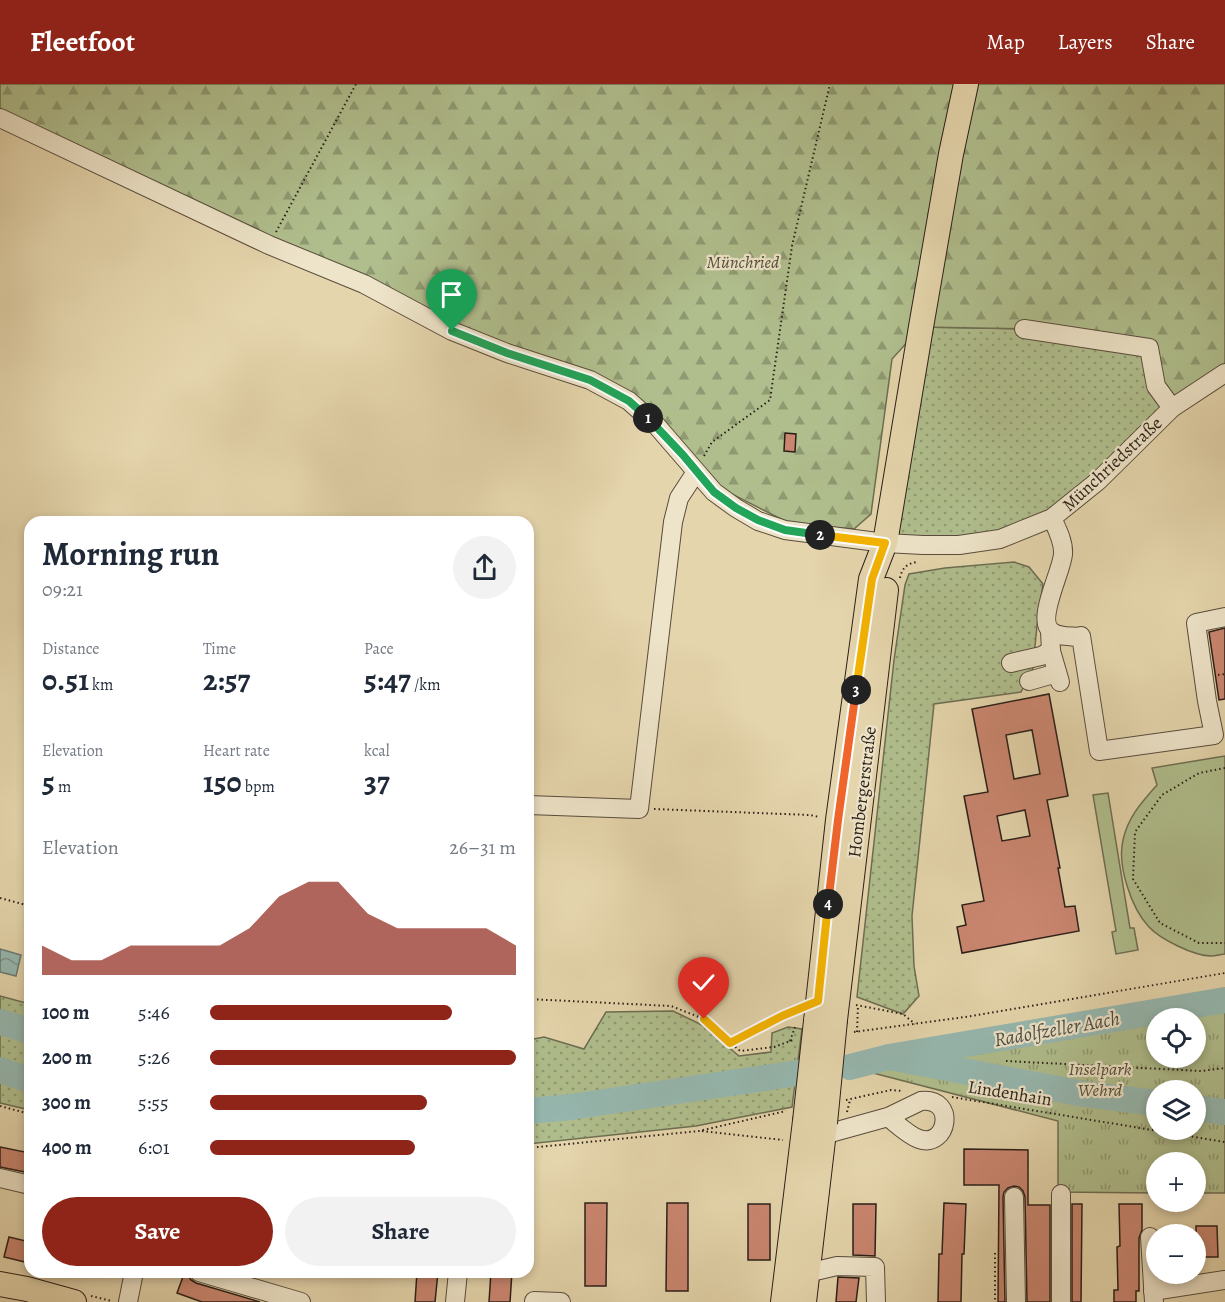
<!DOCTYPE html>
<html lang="en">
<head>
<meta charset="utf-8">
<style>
  body { margin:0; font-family:Alegreya,serif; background:#f2f2f3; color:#1f2937; height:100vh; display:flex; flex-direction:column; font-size:22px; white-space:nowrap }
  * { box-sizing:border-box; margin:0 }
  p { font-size:20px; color:#747a83 }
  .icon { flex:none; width:33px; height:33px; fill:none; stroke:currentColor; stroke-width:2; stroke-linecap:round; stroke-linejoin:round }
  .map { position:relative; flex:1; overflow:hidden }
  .sheet { position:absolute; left:24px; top:432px; width:510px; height:762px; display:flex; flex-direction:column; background:#fff; border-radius:18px; box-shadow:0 3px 9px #0003 }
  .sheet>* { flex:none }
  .fabs { position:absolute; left:1146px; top:924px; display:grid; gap:12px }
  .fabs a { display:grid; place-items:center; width:60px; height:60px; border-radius:50%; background:#fff; box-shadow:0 3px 9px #0003; font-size:30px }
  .pin { position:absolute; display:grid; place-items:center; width:51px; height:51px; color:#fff; margin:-62px -26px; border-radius:50% 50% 50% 0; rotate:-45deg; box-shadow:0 0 6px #0007 }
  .pin .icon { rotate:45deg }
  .km { position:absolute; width:30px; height:30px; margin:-15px; border-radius:50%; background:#222; color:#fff; font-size:16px; line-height:30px; text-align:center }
  .round { display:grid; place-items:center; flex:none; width:63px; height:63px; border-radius:32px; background:#f2f2f3 }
  .head { display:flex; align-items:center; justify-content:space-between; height:102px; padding:0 18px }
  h1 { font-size:33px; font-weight:700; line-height:45px }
  .figures { display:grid; grid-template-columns:repeat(3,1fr); gap:9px; height:102px; padding:6px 18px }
  .figures div { display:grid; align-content:center }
  .figures b { font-size:30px; font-weight:700 }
  .figures small { font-size:16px; font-weight:400 }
  .figures p { font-size:16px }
  .chart { height:168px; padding:12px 18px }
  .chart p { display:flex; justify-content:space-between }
  .chart svg { width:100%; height:108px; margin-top:6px; fill:#8f2418; opacity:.7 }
  .action { display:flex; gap:12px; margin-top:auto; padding:12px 18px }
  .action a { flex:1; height:69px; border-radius:36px; background:#8f2418; color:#fff; font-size:24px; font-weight:700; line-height:69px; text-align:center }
  .action a+a { background:#f2f2f3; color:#1f2937 }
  ul { padding:0 18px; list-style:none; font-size:20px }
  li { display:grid; grid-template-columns:96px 72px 1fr; align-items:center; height:45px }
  li i { height:15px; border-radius:8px; background:#8f2418 }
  header { display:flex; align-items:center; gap:36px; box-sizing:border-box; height:84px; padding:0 30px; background:#8f2418; color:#fff }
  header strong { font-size:28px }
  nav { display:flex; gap:33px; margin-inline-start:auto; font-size:21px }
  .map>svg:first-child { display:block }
  .grass { fill:url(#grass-dots); stroke:#6d6e52; stroke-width:1.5 }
  .forest { fill:url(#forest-firs); stroke:#6d6e52; stroke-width:1.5 }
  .park { fill:url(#park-tufts); stroke:#6d6e52; stroke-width:1.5; fill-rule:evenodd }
  .pitch { fill:#b0be8d; stroke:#6d6e52; stroke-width:1.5 }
  .water { fill:url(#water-waves); stroke:#6b7b73; stroke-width:1.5 }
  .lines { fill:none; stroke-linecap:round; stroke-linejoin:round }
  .river { stroke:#96b8b0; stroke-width:26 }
  .building { fill:#ca8670; stroke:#2a1f17; stroke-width:1.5; fill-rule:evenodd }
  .minor-casing { stroke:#594c3c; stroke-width:20 }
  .major-casing { stroke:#2a1f17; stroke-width:26 }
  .path { stroke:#2a1f17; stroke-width:2; stroke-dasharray:1.5 3; stroke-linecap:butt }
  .minor { stroke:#eee4c9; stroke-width:18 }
  .major { stroke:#e5d5ac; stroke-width:24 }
  .major-bridge-casing { stroke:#2a1f17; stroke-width:26; stroke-linecap:butt }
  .major-bridge { stroke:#e5d5ac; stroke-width:24 }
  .split-1-casing { stroke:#fff; stroke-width:12 }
  .split-2-casing { stroke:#fff; stroke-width:12 }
  .split-3-casing { stroke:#fff; stroke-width:12 }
  .split-4-casing { stroke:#fff; stroke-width:12 }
  .split-5-casing { stroke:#fff; stroke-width:12 }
  .split-1 { stroke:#22a559; stroke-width:8 }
  .split-2 { stroke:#22a559; stroke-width:8 }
  .split-3 { stroke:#f5b400; stroke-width:8 }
  .split-4 { stroke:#f0652b; stroke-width:8 }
  .split-5 { stroke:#f5b400; stroke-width:8 }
  .labels { text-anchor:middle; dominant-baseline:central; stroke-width:4.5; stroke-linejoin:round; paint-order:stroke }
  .park-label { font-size:18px; font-style:italic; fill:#524f3a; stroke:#eee4c9 }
  .street-label { font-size:18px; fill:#2a1f17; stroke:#eee4c9 }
  .water-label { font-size:20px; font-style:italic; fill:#4a4d45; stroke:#eee4c9 }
</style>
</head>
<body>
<header>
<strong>Fleetfoot</strong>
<nav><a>Map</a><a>Layers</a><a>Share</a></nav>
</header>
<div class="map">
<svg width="1225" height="1218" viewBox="0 0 1225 1218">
  <defs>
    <pattern id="grass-dots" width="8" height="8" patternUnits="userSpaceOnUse" patternTransform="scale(1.5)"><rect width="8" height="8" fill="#b0be8d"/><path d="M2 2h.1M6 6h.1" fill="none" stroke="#8f9a72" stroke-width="1.8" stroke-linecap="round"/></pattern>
    <pattern id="forest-firs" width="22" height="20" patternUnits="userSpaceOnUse" patternTransform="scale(1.5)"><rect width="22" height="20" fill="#b0be8d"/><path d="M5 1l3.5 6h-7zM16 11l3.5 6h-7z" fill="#8f9a72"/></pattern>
    <pattern id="park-tufts" width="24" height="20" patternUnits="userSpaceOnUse" patternTransform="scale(1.5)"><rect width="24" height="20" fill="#b0be8d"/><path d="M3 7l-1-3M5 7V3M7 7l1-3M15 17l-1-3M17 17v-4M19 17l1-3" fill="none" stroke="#8f9a72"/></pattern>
    <pattern id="water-waves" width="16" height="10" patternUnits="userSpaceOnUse" patternTransform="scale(1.5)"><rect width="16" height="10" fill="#96b8b0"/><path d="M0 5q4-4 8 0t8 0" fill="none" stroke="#7b958e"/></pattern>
  </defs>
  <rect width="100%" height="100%" fill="#e5d5ac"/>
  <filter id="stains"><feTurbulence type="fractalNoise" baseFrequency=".00333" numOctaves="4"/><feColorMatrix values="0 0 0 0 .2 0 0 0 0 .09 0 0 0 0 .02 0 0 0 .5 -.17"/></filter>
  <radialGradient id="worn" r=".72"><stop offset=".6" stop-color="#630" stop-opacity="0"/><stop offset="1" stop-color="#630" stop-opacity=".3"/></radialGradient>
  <g class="grass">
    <path d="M921 243 1025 245 1149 264 1172 324 1098 397 1000 455 885 459Z"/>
    <path d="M1014 478 1029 483 1043 500 1037 541 1033 584 1021 608 934 620 912 832 914 882 919 912 903 930 857 913 894 576 905 501 909 490 945 484Z"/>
    <path d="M0 912 30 920V1026L0 1019Z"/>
    <path d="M673 927 702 941 739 972 771 968 772 949 788 943 802 945 792 1023 696 1042 528 1060V956L544 953 584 965 606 928Z"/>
  </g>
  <path class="forest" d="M0 0H1225V289L1172 324 1148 264 1025 245 921 243 892 275 871 430 854 445 791 440 720 404 630 315 507 266 0 31Z"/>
  <path class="park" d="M1225 916V1109H1196V1078H1156V1109L1058 1108V1037L850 983 889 973ZM1156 934H1196V974H1156ZM1156 1006H1196V1046H1156Z"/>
  <g class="pitch">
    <path d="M1225 672V870C1221 870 1216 872 1211 872 1194 872 1160 855 1149 843 1131 824 1117 781 1123 756 1128 733 1142 718 1157 701L1152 684Z"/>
    <path d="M1108 709 1130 844H1134L1138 866 1116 870 1112 848 1116 847 1093 711Z"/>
  </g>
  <path class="water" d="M0 865 21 871 16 892 0 888Z"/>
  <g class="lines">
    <g class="river">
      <path d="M0 938 30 947"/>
      <path d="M889 973 1225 916"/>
      <path d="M850 983 889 973 1078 1009 1156 1019"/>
      <path d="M0 986 30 996"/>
      <path d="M1196 1024 1225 1028"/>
      <path d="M528 1027 571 1023 798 989"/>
    </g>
  </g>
  <g class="building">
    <path d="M785 349 796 350 795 368 784 367Z"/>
    <path d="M1225 544V615L1219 616 1209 548Z"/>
    <path d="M1049 610 1068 712 1047 716 1060 784H1058L1065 823 1075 822 1079 847 962 869 957 843 966 841 962 821 984 817 964 712 988 708 972 625ZM1032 646 1040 690 1014 695 1006 651ZM1025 726 1030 752 1002 757 997 732Z"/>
    <path d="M0 1063 30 1069V1089L0 1083Z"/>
    <path d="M964 1065 1028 1066V1121H1050V1218H1027L1025 1113 1023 1107 1019 1103 1014 1102 1008 1104 1004 1108 1003 1113 1005 1218H998L999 1101H964Z"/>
    <path d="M585 1119H607L606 1202H585Z"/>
    <path d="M667 1119H688V1207H666Z"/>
    <path d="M944 1119 966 1120 964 1170H962L961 1218H938L939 1170H942Z"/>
    <rect x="748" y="1120" width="22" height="56"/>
    <path d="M853 1120H876L875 1172 853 1171Z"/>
    <path d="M1072 1120H1082L1081 1218H1072Z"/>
    <path d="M1119 1120H1142V1146L1139 1154V1207H1136V1218H1114V1206H1118L1117 1163 1120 1162Z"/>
    <path d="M1196 1142H1217L1218 1173H1196Z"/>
    <path d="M9 1153 30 1158 25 1178 4 1173Z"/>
    <path d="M417 1188H438L435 1218H415Z"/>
    <path d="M491 1188H512L510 1218H489Z"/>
    <path d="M184 1190 188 1191 191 1196 196 1199 260 1218H202L177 1209Z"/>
    <path d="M838 1193 859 1194 856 1218H836Z"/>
  </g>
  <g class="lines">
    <g class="minor-casing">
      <g id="minor">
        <path d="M0 34 269 161 364 200 452 247 507 269 590 296 629 317 656 341 714 408 736 424 758 437 785 446 885 459 923 461H959L1000 455 1052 434 1098 397 1172 324 1225 289"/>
        <path d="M1024 245 1149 264 1156 302 1172 324"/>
        <path d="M1052 434C1057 445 1064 458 1063 470 1062 487 1036 535 1051 547 1057 553 1071 552 1078 553L1081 552 1099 667 1214 651 1207 617 1196 539 1225 533"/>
        <path d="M1050 547 1051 567 1060 598"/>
        <path d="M1011 579 1041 572 1051 567"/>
        <path d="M1029 597 1057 589"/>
        <path d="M528 721 639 725 673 438 679 414 696 388"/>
        <path d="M823 1051 888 1033 921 1017C957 1013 948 1065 919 1055 908 1051 897 1040 888 1033"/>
        <path d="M0 1094 30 1101"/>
        <path d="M1061 1110V1218"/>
        <path d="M1014 1113 1016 1218"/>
        <path d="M1150 1153 1154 1218"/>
        <path d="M199 1188 301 1218"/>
        <path d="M807 1189 837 1182 875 1183 876 1218"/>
        <path d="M1153 1207 1225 1196"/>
        <path d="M534 1217 561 1218"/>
        <path d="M128 1218 134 1188"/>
        <path d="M455 1218 458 1188"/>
      </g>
    </g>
    <g class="major-casing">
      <g id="major">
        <path d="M835 936 886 506"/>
        <path d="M816 937 838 736 871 495 885 459 921 243 951 70 966 0"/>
        <path d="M0 1200 27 1205 74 1218"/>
        <path d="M783 1218 805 1037"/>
        <path d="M804 1218 825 1039"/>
      </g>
    </g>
    <g class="path">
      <path d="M276 148 356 0"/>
      <path d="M704 372 712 358 770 316 792 162 830 0"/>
      <path d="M900 494C902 484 907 479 918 478"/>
      <path d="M1218 591 1225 590"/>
      <path d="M1225 684 1199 689 1162 711 1135 748 1133 795 1160 839 1199 859H1225"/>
      <path d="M654 725 810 731 819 733"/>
      <path d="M0 814 30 822"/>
      <path d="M528 915 671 922 704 935 740 967 774 963 793 956"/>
      <path d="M856 921 903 930 915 940"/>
      <path d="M854 948 965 933 1225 889"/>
      <path d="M857 948 858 921"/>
      <path d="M790 957 795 943"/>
      <path d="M730 959 797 925"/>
      <path d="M1006 977 1201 987 1225 984"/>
      <path d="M952 1013 1225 1058"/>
      <path d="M846 1016 891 1006 902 1007"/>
      <path d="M0 1022 30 1030"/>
      <path d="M847 1028 850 1016"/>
      <path d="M702 1047 783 1056"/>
      <path d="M528 1064 699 1047 786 1027"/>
      <path d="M995 1169V1218"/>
      <path d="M91 1212 112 1217"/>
    </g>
    <use href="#minor" class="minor"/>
    <use href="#major" class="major"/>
    <g class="major-bridge-casing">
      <g id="major-bridge">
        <path d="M805 1037 816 937"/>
        <path d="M825 1039 835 936"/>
      </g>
    </g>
    <use href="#major-bridge" class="major-bridge"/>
  </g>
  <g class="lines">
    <g class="split-1-casing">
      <path id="split-1" d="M452 247 507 269 590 296 629 317 648 334"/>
    </g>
    <g class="split-2-casing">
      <path id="split-2" d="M648 334 683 371 714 408 736 424 758 436 785 446 820 451"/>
    </g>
    <g class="split-3-casing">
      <path id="split-3" d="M820 451 885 459 872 495 856 606"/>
    </g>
    <g class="split-4-casing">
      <path id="split-4" d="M828 820 838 736 856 606"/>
    </g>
    <g class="split-5-casing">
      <path id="split-5" d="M704 935 730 959 782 932 818 917 828 820"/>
    </g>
    <use href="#split-1" class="split-1"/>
    <use href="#split-2" class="split-2"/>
    <use href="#split-3" class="split-3"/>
    <use href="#split-4" class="split-4"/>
    <use href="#split-5" class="split-5"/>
  </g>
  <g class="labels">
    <g class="park-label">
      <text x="743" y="178">Münchried</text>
      <text x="1100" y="985">Inselpark<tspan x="1100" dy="21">Wehrd</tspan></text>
    </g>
    <g class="street-label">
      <text transform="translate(1112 380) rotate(-43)">Münchriedstraße</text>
      <text transform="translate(862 708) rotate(-83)">Hombergerstraße</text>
      <text transform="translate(1010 1009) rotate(9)">Lindenhain</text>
    </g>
    <g class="water-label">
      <text transform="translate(1057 945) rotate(-10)">Radolfzeller Aach</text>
    </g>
  </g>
  <rect width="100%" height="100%" filter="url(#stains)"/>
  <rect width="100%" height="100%" fill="url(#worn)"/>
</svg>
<div class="fabs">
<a><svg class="icon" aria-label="locate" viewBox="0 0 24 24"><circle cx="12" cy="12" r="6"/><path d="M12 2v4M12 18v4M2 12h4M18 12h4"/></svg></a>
<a><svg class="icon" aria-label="layers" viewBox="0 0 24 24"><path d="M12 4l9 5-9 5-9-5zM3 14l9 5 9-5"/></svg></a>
<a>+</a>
<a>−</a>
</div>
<div class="pin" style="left:452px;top:247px;background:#1e9e55"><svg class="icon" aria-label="arrive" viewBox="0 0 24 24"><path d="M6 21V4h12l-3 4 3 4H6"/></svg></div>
<div class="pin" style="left:704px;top:935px;background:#d93025"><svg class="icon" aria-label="check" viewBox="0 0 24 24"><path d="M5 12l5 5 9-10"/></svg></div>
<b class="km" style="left:648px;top:334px">1</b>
<b class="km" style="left:820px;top:451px">2</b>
<b class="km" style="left:856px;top:606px">3</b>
<b class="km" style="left:828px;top:820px">4</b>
<section class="sheet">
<div class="head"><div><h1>Morning run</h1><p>09:21</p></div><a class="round"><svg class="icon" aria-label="share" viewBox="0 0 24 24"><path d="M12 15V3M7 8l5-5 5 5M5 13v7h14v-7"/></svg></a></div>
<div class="figures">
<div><p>Distance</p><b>0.51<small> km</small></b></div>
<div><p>Time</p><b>2:57</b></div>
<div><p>Pace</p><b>5:47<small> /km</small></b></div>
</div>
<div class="figures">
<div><p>Elevation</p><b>5<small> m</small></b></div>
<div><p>Heart rate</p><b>150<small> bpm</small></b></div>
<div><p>kcal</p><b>37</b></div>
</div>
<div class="chart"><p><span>Elevation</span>26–31 m</p>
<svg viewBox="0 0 160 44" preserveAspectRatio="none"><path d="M0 44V32L10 38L20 38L30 32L40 32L50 32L60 32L70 25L80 12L90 6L100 6L110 19L120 25L130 25L140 25L150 25L160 32V44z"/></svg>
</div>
<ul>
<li><b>100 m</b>5:46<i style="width:79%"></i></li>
<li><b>200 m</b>5:26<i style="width:100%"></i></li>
<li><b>300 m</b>5:55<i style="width:71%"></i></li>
<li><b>400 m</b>6:01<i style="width:67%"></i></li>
</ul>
<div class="action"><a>Save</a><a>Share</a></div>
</section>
</div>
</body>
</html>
